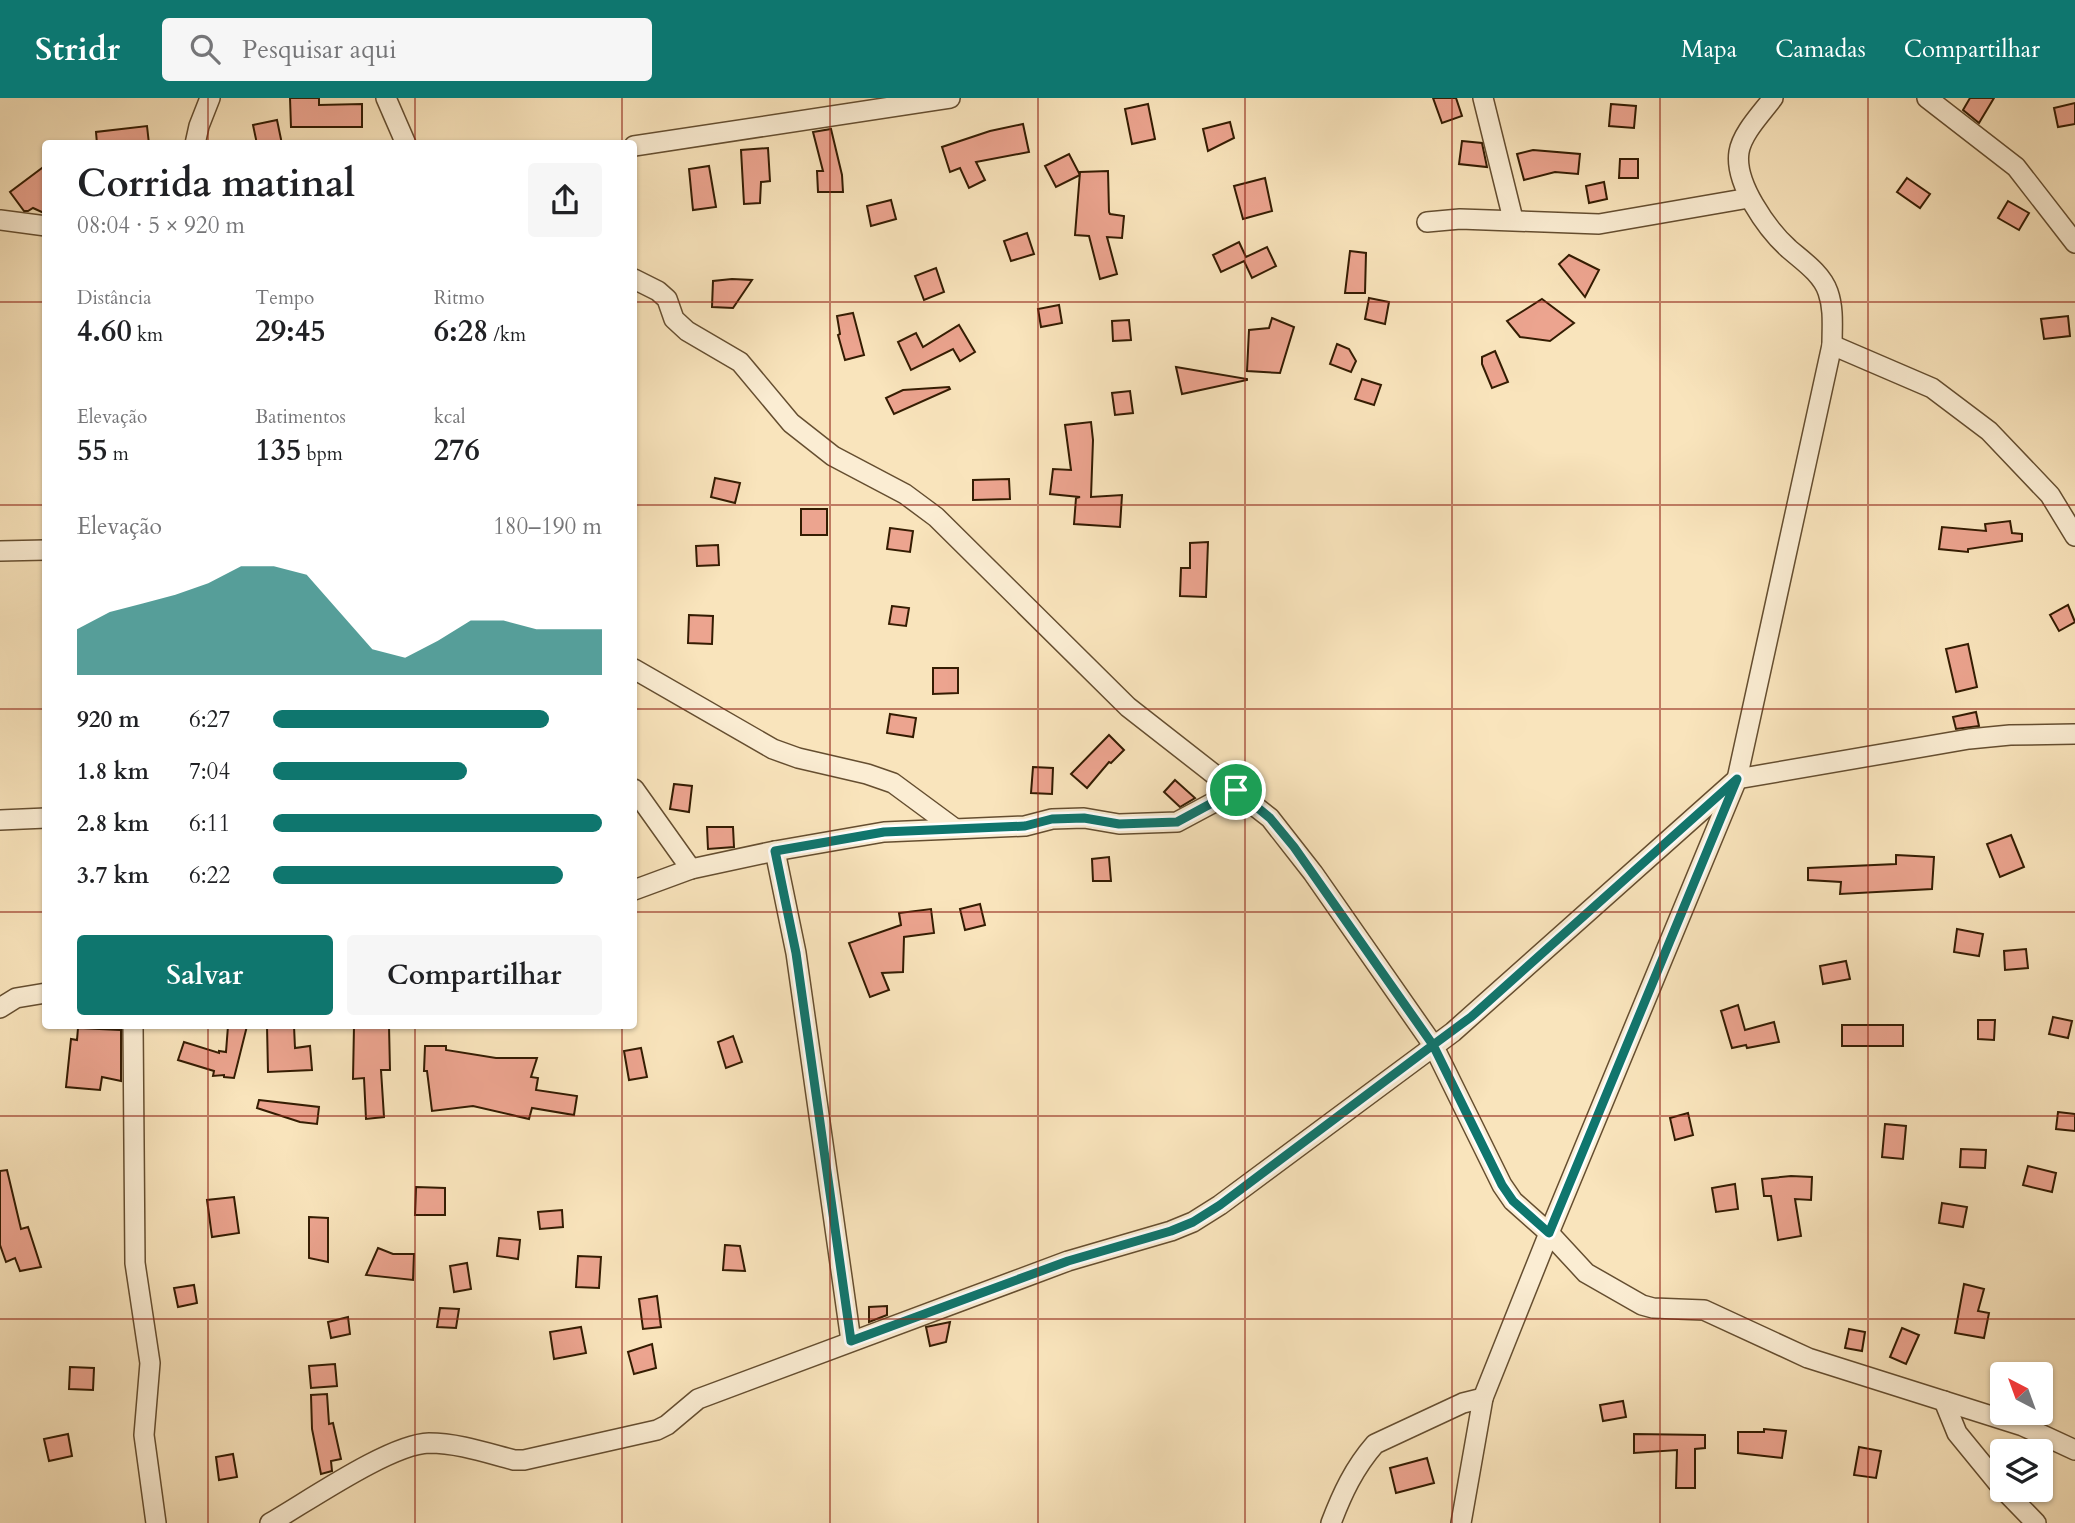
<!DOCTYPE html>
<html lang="pt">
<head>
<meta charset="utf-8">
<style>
  body { margin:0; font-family:Cardo,serif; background:#f6f6f6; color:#202124; height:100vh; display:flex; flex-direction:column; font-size:26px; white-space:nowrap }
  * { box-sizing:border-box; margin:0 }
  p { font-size:23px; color:#757577 }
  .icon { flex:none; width:38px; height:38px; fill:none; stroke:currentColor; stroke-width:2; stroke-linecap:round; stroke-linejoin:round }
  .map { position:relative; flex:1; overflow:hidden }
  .side { position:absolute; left:42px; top:42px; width:595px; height:889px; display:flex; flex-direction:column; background:#fff; border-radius:7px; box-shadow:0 2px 5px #0004 }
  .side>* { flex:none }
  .needle { width:46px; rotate:319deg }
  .tools { position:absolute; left:1990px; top:1264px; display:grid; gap:14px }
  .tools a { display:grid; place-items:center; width:63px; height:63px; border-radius:7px; background:#fff; box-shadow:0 2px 5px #0004; font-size:35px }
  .pin { position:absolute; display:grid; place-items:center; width:60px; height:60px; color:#fff; margin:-30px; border:4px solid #fff; border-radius:50%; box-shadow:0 2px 7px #0007 }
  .round { display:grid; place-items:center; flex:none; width:74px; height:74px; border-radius:7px; background:#f6f6f6 }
  .summary { display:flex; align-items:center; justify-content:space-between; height:119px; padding:0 35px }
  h1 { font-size:38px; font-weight:600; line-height:52px }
  .metrics { display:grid; grid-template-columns:repeat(3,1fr); gap:10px; height:119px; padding:7px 35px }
  .metrics div { display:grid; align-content:center }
  .metrics b { font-size:30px; font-weight:600 }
  .metrics small { font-size:19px; font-weight:400 }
  .metrics p { font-size:19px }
  .chart { height:196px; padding:14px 35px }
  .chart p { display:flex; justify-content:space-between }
  .chart svg { width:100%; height:126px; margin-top:7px; fill:#0f766e; opacity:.7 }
  .action { display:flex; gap:14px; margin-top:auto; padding:14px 35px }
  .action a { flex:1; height:80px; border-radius:7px; background:#0f766e; color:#fff; font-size:28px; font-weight:600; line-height:80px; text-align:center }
  .action a+a { background:#f6f6f6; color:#202124 }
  ul { padding:0 35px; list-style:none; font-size:23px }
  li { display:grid; grid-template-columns:112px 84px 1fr; align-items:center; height:52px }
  li i { height:18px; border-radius:9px; background:#0f766e }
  header { display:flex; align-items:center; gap:42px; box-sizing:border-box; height:98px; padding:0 35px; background:#0f766e; color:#fff }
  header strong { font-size:33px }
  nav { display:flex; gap:38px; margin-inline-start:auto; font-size:24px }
  .search { width:490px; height:63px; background:#f6f6f6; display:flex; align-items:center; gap:18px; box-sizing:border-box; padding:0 24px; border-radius:7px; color:#757577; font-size:26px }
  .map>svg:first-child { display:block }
  .building { fill:#eca48f; stroke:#341c02; stroke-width:2 }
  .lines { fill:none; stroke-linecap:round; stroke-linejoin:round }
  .street-casing { stroke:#654e30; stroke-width:22 }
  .street { stroke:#fbedd3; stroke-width:19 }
  .route-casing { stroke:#fff; stroke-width:14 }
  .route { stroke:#0f766e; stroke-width:9 }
  .grid { fill:none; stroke:#8f2418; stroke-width:2; stroke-opacity:0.55 }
</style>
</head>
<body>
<header>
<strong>Stridr</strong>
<div class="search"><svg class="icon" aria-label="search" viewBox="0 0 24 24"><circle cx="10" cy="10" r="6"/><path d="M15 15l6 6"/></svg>Pesquisar aqui</div>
<nav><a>Mapa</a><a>Camadas</a><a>Compartilhar</a></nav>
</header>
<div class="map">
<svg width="2075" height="1425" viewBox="0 0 2075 1425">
  <rect width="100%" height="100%" fill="#f9e4bc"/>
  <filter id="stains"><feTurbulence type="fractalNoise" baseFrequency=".00286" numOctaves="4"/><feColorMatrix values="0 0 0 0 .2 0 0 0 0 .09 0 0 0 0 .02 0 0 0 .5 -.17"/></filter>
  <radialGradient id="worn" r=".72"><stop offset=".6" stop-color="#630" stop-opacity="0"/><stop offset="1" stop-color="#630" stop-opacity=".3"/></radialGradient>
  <g class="building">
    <path d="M290 0H319V7L362 6V29H291Z"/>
    <path d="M1433 0H1456L1462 18 1442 25Z"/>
    <path d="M1970 0H1994L1979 25 1963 12Z"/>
    <path d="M2075 5V26L2058 29 2054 10Z"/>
    <path d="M1148 6 1155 41 1132 46 1125 11Z"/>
    <path d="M1611 6 1636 8 1634 30 1609 28Z"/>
    <path d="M277 22 282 46H257L253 27Z"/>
    <path d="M1230 24 1234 40 1208 53 1203 31Z"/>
    <path d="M1023 26 1029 54 976 64 985 82 969 90 960 70 950 74 942 49 990 33Z"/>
    <path d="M147 28 149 46H97L96 34Z"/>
    <path d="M831 31 842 77 843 94H818L817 73H823L813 34Z"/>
    <path d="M1462 43 1482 45 1487 69 1459 66Z"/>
    <path d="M768 50 770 83 761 84 760 105 744 106 741 52Z"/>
    <path d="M1533 52 1580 56 1578 76 1555 74 1524 82 1517 56Z"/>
    <path d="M1069 56 1080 77 1056 89 1045 68Z"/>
    <path d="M1620 61H1638V80H1619Z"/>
    <path d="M46 67V116L33 110 28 113H24L10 94Z"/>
    <path d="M709 68 716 109 693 112 689 71Z"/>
    <path d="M1108 73 1109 114 1110 116 1124 118 1122 140 1107 139 1117 176 1100 181 1089 138 1075 137 1080 74Z"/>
    <path d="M1265 80 1272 113 1243 121 1234 88Z"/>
    <path d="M1907 80 1930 96 1920 110 1897 94Z"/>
    <path d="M1604 84 1607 101 1589 105 1586 88Z"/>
    <path d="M891 102 896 121 871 128 867 108Z"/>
    <path d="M2008 103 2029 115 2019 132 1998 120Z"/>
    <path d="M1027 135 1034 156 1011 163 1004 143Z"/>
    <path d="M1239 144 1246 159 1267 149 1276 168 1252 180 1244 163 1221 174 1213 157Z"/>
    <path d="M1350 153 1366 155 1365 195H1345Z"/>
    <path d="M1569 157 1599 172 1585 199 1559 166Z"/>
    <path d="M936 170 944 194 924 202 915 178Z"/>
    <path d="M732 181 752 182 733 210 712 209 713 183Z"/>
    <path d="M1369 200 1389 204 1385 226 1365 221Z"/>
    <path d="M1542 201 1574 225 1550 243 1520 239 1507 223Z"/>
    <path d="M1059 207 1062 225 1041 229 1038 211Z"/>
    <path d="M853 215 864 257 845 262 838 237 840 236 837 218Z"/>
    <path d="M2068 218 2070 238 2044 241 2041 221Z"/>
    <path d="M1272 220 1294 229 1280 275 1247 273 1249 232 1269 230Z"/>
    <path d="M1129 222 1131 242 1113 243 1112 223Z"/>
    <path d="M959 227 975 254 960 263 953 251 911 272 898 244 916 235 923 249Z"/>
    <path d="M1337 246 1349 251 1356 263 1351 274 1330 266Z"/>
    <path d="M1495 253 1508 284 1492 290 1482 266V259Z"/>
    <path d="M1176 269 1247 281V282L1182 296Z"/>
    <path d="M1362 281 1381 287 1374 307 1355 301Z"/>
    <path d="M949 289 950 291 894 316 886 300 903 292Z"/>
    <path d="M1130 293 1133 315 1115 317 1112 295Z"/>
    <path d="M1091 324 1093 342 1091 399 1122 397 1120 429 1074 426 1076 400 1080 399 1050 396 1053 371 1071 372 1065 327Z"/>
    <path d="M715 380 740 385 735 405 711 399Z"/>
    <path d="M1009 381 1010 401 973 402V382Z"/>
    <rect x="801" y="411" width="26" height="26"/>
    <path d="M2010 423 2012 435 2022 436V443L1968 451V454L1939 451 1942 429 1986 433 1985 426Z"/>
    <path d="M890 430 913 433 910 454 887 451Z"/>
    <path d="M1208 444 1206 499 1180 498 1181 470H1190V445Z"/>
    <path d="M718 447 719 467 697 468 696 448Z"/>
    <path d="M2068 507 2075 524 2059 533 2050 517Z"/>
    <path d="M892 508 909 510 906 528 889 526Z"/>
    <path d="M689 517 713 518 712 546 688 545Z"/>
    <path d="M1968 546 1977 589 1956 594 1946 551Z"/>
    <path d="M933 570H958V595L933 596Z"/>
    <path d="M1976 614 1979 628 1956 631 1953 619Z"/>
    <path d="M890 616 916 620 913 639 887 635Z"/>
    <path d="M1109 637 1124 652 1111 665 1109 664 1087 690 1071 676Z"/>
    <path d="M1033 669 1053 670 1052 696 1031 695Z"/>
    <path d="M1175 682 1195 700 1180 709 1164 694Z"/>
    <path d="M674 686 692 688 689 714 670 711Z"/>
    <path d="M707 729H733L734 749 708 751Z"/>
    <path d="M2011 737 2024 769 2000 779 1987 746Z"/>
    <path d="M1896 757 1934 759 1932 791 1840 796 1841 784 1808 782V770L1896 766Z"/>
    <path d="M1109 759 1111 783H1093L1092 761Z"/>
    <path d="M980 806 985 827 965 832 960 811Z"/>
    <path d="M931 811 934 835 904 839 903 874 882 875 889 892 870 899 849 845 901 827 899 815Z"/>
    <path d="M1957 831 1983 836 1979 858 1954 854Z"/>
    <path d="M2026 851 2028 870 2005 872 2004 853Z"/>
    <path d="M1846 863 1850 881 1823 886 1820 868Z"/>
    <path d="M1738 907 1745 932 1774 924 1779 944 1747 950 1746 947 1732 950 1721 913Z"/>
    <path d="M2053 919 2072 923 2068 940 2049 936Z"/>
    <path d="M1978 922H1995L1994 942 1978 941Z"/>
    <rect x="1842" y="927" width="61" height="21"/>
    <path d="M228 928H247L234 980 224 979V977L213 978 214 973 178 962 184 944 219 955V953L226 954Z"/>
    <path d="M267 928H294L295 950 310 948 312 972 268 974Z"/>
    <path d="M354 928H389L390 972H381L384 1019 366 1021 364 980 353 981Z"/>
    <path d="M78 930 121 932V983L102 979 100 992 66 989 71 941 77 942Z"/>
    <path d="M733 938 742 964 726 970 718 944Z"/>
    <path d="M425 948H446V952L496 960H537L531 979 538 980 536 992 577 998 574 1017 532 1010 529 1021 473 1008 432 1013 427 973H424Z"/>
    <path d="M641 950 647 979 629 982 624 953Z"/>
    <path d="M259 1002 319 1009 317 1026 300 1024 257 1010Z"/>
    <path d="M2058 1014 2075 1016V1033L2056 1031Z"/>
    <path d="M1688 1015 1693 1037 1675 1042 1670 1020Z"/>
    <path d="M1885 1026 1906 1028 1903 1061 1882 1059Z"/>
    <path d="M1961 1051 1986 1052 1985 1070 1960 1069Z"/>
    <path d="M2028 1068 2056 1075 2052 1094 2023 1087Z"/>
    <path d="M7 1072 21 1131 28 1129 41 1169 20 1173 15 1160 6 1164 0 1147V1073Z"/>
    <path d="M1791 1078 1812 1079 1811 1102 1795 1101 1801 1138 1778 1142 1771 1098H1764L1762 1081Z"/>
    <path d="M1735 1086 1738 1111 1716 1114 1712 1090Z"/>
    <path d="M416 1089 445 1090V1117H415Z"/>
    <path d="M234 1099 239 1135 212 1139 207 1102Z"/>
    <path d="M1942 1105 1967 1109 1963 1129 1939 1125Z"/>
    <path d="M562 1112 563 1129 540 1131 538 1114Z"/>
    <path d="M309 1119 328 1120V1164L309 1160Z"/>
    <path d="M499 1140 520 1142 518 1161 497 1158Z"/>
    <path d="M725 1147 740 1148 745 1173 723 1172Z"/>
    <path d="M378 1150 393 1156H414L413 1182 366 1177Z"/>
    <path d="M578 1158 601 1159 599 1190 576 1189Z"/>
    <path d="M467 1165 471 1191 454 1194 450 1168Z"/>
    <path d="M1964 1186 1984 1191 1978 1213 1989 1215 1984 1240 1955 1235Z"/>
    <path d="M194 1187 197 1205 178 1209 174 1190Z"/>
    <path d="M657 1198 661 1229 643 1231 639 1201Z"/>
    <path d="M887 1208V1217L869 1224V1209Z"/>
    <path d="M440 1210 459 1211 456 1230 437 1229Z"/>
    <path d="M348 1219 350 1236 331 1240 328 1224Z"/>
    <path d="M950 1224 946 1244 930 1248 926 1229Z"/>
    <path d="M581 1229 586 1255 554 1261 550 1234Z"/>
    <path d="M1902 1230 1919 1237 1906 1266 1890 1259Z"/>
    <path d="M1849 1231 1865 1234 1862 1253 1845 1250Z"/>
    <path d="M652 1246 656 1270 634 1276 628 1254Z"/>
    <path d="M335 1266 337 1288 311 1290 309 1268Z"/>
    <path d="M70 1269 94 1270 93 1292 69 1291Z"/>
    <path d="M327 1296 329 1326 333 1325 341 1361 331 1363 332 1373 321 1376 312 1331 311 1297Z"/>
    <path d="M1623 1303 1626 1319 1603 1323 1600 1307Z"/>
    <path d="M1764 1331 1786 1333 1782 1360 1738 1355V1334H1764Z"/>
    <path d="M68 1336 72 1358 49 1363 44 1341Z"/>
    <path d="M1634 1336 1705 1337V1350L1695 1351V1390H1676L1677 1352 1634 1355Z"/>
    <path d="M1859 1349 1881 1353 1876 1380 1854 1377Z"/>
    <path d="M233 1356 237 1379 219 1382 216 1359Z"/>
    <path d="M1427 1360 1434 1385 1396 1395 1390 1370Z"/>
  </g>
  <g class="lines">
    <g class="street-casing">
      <g id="street">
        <path d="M386 0 406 46"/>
        <path d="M1483 0 1513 121"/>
        <path d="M1927 0 2016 69 2075 145"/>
        <path d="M195 46 199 28 210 0"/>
        <path d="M634 48 950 0"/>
        <path d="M0 122 46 128"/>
        <path d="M1427 124 1460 121 1599 126 1749 100"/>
        <path d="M634 181 658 193 667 201 674 221 687 233 740 264 791 325 833 358 905 396 936 419 1128 609 1270 720 1313 775 1433 947 1502 1087 1513 1103 1549 1135 1586 1175 1642 1207 1653 1210 1704 1212 1808 1260 2023 1328 2075 1352"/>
        <path d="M1832 247 1932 290 1989 333 2050 397 2075 438"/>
        <path d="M0 453 46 452"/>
        <path d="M634 571 773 651 798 660 867 676 893 685 954 730"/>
        <path d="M634 691 691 771"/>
        <path d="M0 722 46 720"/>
        <path d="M775 753 796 855 851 1243"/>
        <path d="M634 792 691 771 775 753 884 734 1025 728 1052 721 1084 720 1119 726 1177 724 1235 693"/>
        <path d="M0 910 16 900 46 895"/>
        <path d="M133 928 135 1165 150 1265 144 1337 156 1425"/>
        <path d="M1944 1303 1957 1335 2002 1390"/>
        <path d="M2003 1391 2036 1425"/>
        <path d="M270 1425C307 1404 390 1346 429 1345 458 1345 487 1355 514 1362H524L657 1332 667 1327 698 1301 1068 1163 1171 1133 1193 1124 1220 1107 1453 934 1737 681 1969 641 2010 637 2075 636"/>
        <path d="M1331 1425C1342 1396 1354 1370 1375 1346L1463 1305 1483 1300 1549 1135 1737 681 1832 247C1832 229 1834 211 1828 194 1822 176 1803 163 1789 151 1767 131 1734 85 1739 54 1742 35 1762 15 1773 0"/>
        <path d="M1461 1425 1483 1300"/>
      </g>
    </g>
    <use href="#street" class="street"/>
  </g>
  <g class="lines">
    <g class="route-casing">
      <path id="route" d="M1236 692 1177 724 1119 726 1084 720 1052 721 1025 728 884 734 775 753 796 855 851 1243 1068 1163 1171 1133 1193 1124 1220 1107 1433 947 1502 1087 1513 1103 1549 1135 1737 681 1471 919 1433 947 1294 749 1270 720 1236 692"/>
    </g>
    <use href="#route" class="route"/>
  </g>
  <path class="grid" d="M208 0V46M415 0V46M622 0V46M830 0V1425M1038 0V1425M1245 0V1425M1452 0V1425M1660 0V1425M1868 0V1425M0 204H46M634 204H2075M0 407H46M634 407H2075M0 611H46M634 611H2075M0 814H46M634 814H2075M208 928V1425M415 928V1425M622 928V1425M0 1018H2075M0 1221H2075"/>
  <rect width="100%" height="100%" filter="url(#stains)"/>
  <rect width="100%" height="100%" fill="url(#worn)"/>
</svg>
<div class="tools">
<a><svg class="needle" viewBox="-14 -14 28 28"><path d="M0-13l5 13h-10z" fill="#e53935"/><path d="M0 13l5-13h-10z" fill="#757577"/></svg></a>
<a><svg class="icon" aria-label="layers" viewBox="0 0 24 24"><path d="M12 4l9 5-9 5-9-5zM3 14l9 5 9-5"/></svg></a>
</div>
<div class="pin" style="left:1236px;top:692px;background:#1e9e55"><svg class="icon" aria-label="arrive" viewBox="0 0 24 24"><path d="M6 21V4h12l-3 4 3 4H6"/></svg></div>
<section class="side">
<div class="summary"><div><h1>Corrida matinal</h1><p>08:04 · 5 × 920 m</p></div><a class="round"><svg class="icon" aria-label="share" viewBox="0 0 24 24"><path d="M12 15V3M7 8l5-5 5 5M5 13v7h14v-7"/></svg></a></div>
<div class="metrics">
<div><p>Distância</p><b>4.60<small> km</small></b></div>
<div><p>Tempo</p><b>29:45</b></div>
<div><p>Ritmo</p><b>6:28<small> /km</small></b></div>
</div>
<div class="metrics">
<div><p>Elevação</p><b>55<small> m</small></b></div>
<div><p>Batimentos</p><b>135<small> bpm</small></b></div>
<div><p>kcal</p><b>276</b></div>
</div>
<div class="chart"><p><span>Elevação</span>180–190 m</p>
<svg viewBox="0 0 160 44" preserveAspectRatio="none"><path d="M0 44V28L10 22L20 19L30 16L40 12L50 6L60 6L70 9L80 22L90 35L100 38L110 32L120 25L130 25L140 28L150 28L160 28V44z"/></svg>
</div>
<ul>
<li><b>920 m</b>6:27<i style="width:84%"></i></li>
<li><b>1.8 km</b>7:04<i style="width:59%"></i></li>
<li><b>2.8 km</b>6:11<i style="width:100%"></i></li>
<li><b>3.7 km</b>6:22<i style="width:88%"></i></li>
</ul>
<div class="action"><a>Salvar</a><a>Compartilhar</a></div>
</section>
</div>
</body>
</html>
